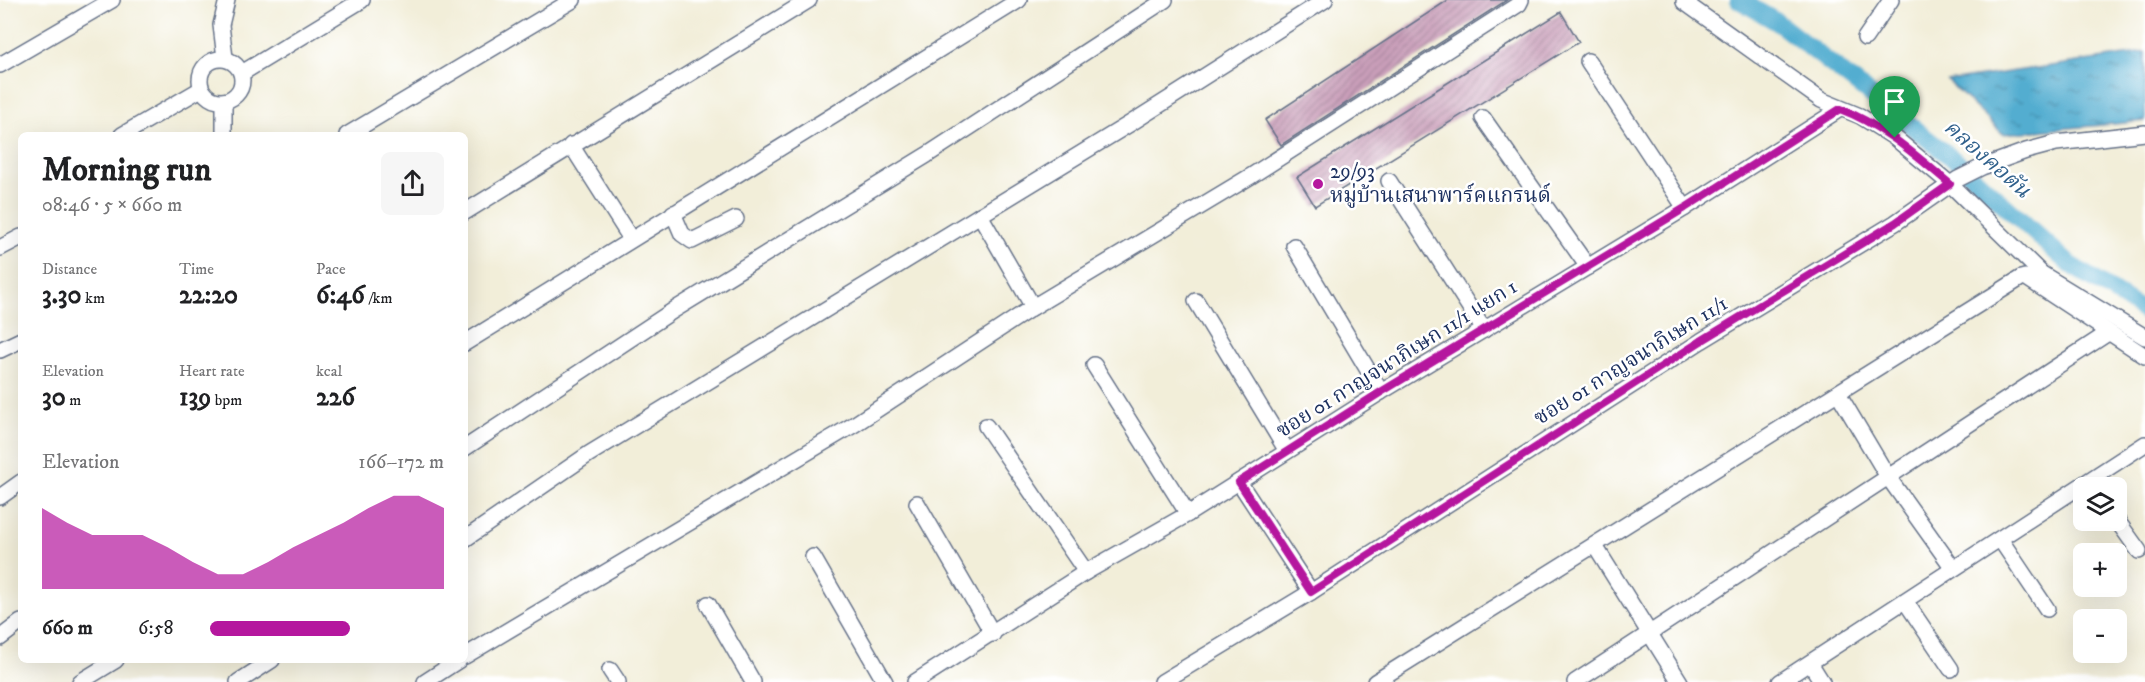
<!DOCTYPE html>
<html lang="en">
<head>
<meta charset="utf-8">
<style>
  body { margin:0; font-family:"IM FELL DW Pica","Noto Serif Thai",serif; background:#f6f6f6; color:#202124; height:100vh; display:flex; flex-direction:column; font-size:22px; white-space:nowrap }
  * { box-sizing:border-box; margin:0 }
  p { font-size:20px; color:#757577 }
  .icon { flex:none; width:33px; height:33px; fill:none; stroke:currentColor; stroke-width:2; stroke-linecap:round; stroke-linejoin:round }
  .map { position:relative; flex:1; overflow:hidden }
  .panel { position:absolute; left:18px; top:132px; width:450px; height:531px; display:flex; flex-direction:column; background:#fff; border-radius:9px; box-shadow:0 6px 24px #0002 }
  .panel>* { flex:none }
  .controls { position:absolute; left:2073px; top:477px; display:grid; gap:12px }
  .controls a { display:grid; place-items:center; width:54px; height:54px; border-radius:9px; background:#fff; box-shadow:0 6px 24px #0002; font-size:30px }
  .pin { position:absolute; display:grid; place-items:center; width:51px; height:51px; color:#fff; margin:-62px -26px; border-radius:50% 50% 50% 0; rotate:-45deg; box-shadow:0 0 6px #0007 }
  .pin .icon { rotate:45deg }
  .round { display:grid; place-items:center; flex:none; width:63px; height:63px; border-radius:9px; background:#f6f6f6 }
  .headline { display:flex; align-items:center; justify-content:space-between; height:102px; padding:0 24px }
  h1 { font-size:33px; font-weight:700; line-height:45px }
  .stats { display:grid; grid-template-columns:repeat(3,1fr); gap:9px; height:102px; padding:6px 24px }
  .stats div { display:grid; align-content:center }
  .stats b { font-size:26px; font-weight:700 }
  .stats small { font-size:16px; font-weight:400 }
  .stats p { font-size:16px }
  .chart { height:168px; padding:12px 24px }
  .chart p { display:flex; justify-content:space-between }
  .chart svg { width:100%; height:108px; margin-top:6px; fill:#b5179e; opacity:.7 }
  ul { padding:0 24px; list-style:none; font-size:20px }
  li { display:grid; grid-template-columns:96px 72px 1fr; align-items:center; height:45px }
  li i { height:15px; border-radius:8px; background:#b5179e }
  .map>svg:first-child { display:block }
  .water { fill:url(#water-ripples); stroke:#376e97; stroke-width:1.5 }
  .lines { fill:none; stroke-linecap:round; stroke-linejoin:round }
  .canal { stroke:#53add0; stroke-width:18 }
  .building { fill:url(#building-hatch) }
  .minor-casing { stroke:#667289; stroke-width:18 }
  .minor { stroke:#fff; stroke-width:15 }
  .route-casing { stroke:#fff; stroke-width:12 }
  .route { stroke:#b5179e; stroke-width:8 }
  .poi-dot { fill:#b5179e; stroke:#fff; stroke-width:2 }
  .labels { text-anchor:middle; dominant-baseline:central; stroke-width:5; stroke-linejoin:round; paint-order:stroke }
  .poi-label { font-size:21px; fill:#1b2f5e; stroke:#fff; text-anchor:start }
  .street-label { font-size:21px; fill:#1b2f5e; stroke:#fff }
  .water-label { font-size:22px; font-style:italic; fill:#31618c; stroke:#fff }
</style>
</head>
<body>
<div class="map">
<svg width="2145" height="682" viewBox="0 0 2145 682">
  <defs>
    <pattern id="water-ripples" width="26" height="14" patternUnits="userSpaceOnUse" patternTransform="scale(1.5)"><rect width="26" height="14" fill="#53add0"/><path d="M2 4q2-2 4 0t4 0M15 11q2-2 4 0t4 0" fill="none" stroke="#448dac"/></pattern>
    <pattern id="building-hatch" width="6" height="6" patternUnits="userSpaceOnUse" patternTransform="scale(1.5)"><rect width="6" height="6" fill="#ca9fba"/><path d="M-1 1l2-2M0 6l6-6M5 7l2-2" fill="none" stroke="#a3829a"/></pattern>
  </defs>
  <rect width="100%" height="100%" fill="#fff"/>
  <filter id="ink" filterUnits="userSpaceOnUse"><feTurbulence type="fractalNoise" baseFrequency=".0167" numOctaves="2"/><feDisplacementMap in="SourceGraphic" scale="12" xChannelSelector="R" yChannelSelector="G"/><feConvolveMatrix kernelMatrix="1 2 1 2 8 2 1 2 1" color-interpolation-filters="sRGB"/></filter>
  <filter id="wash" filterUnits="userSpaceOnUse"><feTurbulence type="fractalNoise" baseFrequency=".008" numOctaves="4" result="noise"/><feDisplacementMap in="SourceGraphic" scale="24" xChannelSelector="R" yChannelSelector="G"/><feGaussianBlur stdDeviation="1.35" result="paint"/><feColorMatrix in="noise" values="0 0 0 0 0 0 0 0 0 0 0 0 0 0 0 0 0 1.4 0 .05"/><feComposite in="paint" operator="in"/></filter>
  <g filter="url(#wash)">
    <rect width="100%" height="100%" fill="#f2eed9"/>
    <path class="water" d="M2145 52V121L2003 134 1948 81Z"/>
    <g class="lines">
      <path class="canal" d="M1739 0 1777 22 1957 162 2069 264 2145 312"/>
    </g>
    <g id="blocks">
      <g class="building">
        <path d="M1448 0H1507L1281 145 1265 120Z"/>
        <path d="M1561 12 1579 42 1315 206 1297 177Z"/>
      </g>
    </g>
  </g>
  <g filter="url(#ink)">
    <use href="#blocks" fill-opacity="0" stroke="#667289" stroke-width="1.5"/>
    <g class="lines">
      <g class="minor-casing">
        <g id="minor">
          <path d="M1684 2 1821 100 1860 116 1895 138 1950 184 2042 274 2145 337"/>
          <path d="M1865 38 1891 0"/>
          <path d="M225 58 221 25 227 0"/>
          <circle cx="221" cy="80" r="21"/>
          <path d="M1588 61 1685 208"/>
          <path d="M0 65 112 0"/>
          <path d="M242 73 362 0"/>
          <path d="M224 101V135"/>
          <path d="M1483 118 1588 267"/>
          <path d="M122 135 201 89"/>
          <path d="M347 135 573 0"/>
          <path d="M571 145 631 239"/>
          <path d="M1389 181 1484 330"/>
          <path d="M465 212 809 0"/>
          <path d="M673 213 682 234 692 241 736 219"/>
          <path d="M980 215 1033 307"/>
          <path d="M1294 246 1381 392"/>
          <path d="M0 248 21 237"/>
          <path d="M1196 301 1287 451"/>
          <path d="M465 343 1019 0"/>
          <path d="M0 350 21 340"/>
          <path d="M1094 365 1188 514"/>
          <path d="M1838 393 1888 477 1953 568"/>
          <path d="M986 426 1086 572"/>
          <path d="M465 448 674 310 927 155 1165 0"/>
          <path d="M1239 482 1311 592"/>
          <path d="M0 497 21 482"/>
          <path d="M917 503 993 634"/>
          <path d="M2116 519 2139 551"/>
          <path d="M465 539 589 454 1131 123 1325 0"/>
          <path d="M2000 539 2047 609"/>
          <path d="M1595 546 1680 682"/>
          <path d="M813 557 885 682"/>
          <path d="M1905 601 1951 669"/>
          <path d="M708 604 753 682"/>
          <path d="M0 638 21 622"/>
          <path d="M465 656 855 424 1033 307 1251 176 1519 4 1521 0"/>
          <path d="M1810 663 1822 682"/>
          <path d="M610 670 618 682"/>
          <path d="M80 682 116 660"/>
          <path d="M238 682 272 660"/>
          <path d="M425 682 459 660"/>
          <path d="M915 682 1086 572 1188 514 1381 392 1685 208 1840 109"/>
          <path d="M1162 682 1311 592 1701 341 1895 223 1958 179 1982 167 2026 151 2056 143 2145 133"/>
          <path d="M1375 682 2021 278 2025 277 2145 356"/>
          <path d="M1575 682 2108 333"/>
          <path d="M1780 682 2145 444"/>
        </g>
      </g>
      <use href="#minor" class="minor"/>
    </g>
  </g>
  <g class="lines" filter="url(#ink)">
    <g class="route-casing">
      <path id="route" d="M1840 109C1883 125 1915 155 1950 184L1895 223 1701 341 1311 592 1239 482 1381 392 1685 208Z"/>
    </g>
    <use href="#route" class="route"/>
  </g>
  <circle class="poi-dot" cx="1318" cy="184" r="6"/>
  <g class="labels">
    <g class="poi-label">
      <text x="1330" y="172">29/93<tspan x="1330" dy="24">หมู่บ้านเสนาพาร์คแกรนด์</tspan></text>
    </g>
    <g class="street-label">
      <text transform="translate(1397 359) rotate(-32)">ซอย 01 กาญจนาภิเษก 11/1 แยก 1</text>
      <text transform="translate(1631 361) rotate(-32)">ซอย 01 กาญจนาภิเษก 11/1</text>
    </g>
    <g class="water-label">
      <text transform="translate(1987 159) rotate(41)">คลองคอตัน</text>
    </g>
  </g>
</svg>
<div class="controls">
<a><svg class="icon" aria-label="layers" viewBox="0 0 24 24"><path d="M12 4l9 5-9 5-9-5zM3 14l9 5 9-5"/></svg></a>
<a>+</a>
<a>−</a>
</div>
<div class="pin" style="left:1895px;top:138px;background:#1e9e55"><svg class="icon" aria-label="arrive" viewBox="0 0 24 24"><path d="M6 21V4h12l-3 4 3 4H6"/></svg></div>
<section class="panel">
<div class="headline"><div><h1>Morning run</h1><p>08:46 · 5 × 660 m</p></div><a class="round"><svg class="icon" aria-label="share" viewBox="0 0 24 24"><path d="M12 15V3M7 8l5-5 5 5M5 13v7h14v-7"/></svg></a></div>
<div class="stats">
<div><p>Distance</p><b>3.30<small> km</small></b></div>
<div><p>Time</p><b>22:20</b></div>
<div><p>Pace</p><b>6:46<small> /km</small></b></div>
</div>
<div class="stats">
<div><p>Elevation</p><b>30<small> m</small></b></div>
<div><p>Heart rate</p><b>139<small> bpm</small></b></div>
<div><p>kcal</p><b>226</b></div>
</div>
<div class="chart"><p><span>Elevation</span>166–172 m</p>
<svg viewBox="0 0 160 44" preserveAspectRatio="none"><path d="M0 44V11L10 17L20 22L30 22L40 22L50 27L60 33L70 38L80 38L90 33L100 27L110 22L120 17L130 11L140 6L150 6L160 11V44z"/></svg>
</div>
<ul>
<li><b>660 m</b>6:58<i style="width:60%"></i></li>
</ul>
</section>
</div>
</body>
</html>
